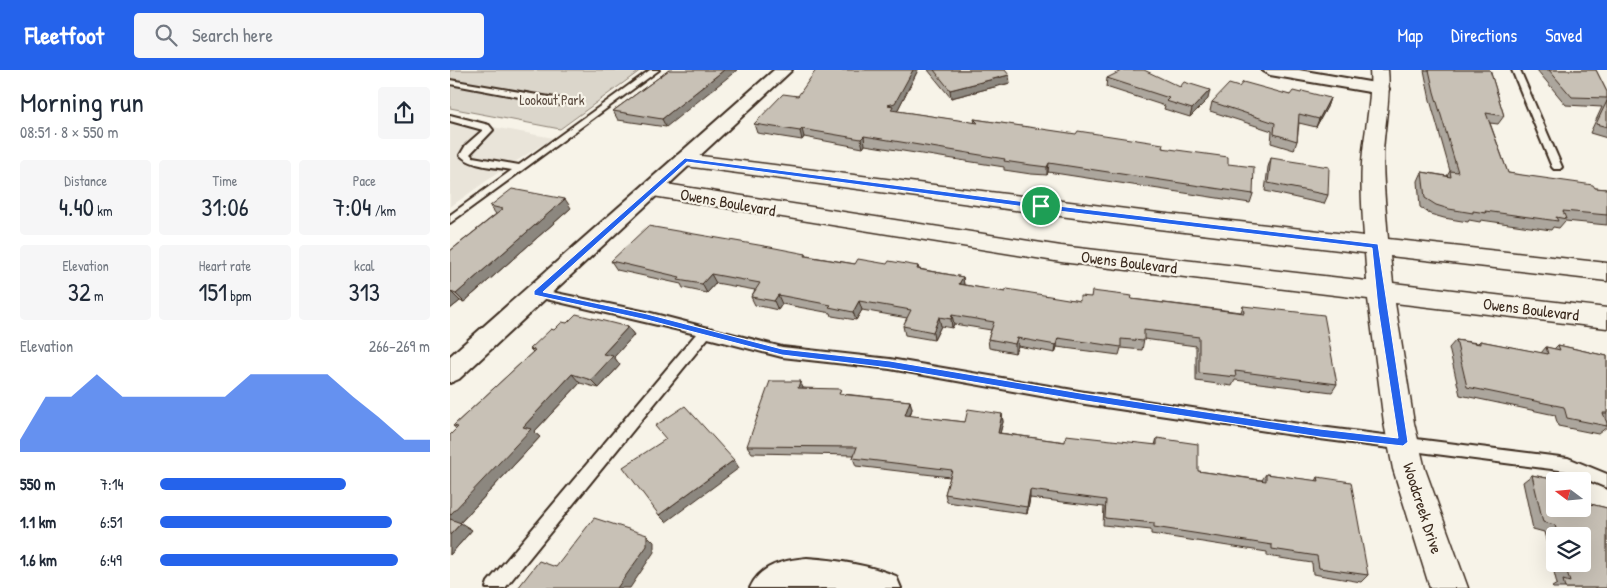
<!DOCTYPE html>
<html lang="en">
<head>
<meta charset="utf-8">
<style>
  body { margin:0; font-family:"Patrick Hand",sans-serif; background:#f6f6f7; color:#1f2937; height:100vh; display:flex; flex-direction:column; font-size:19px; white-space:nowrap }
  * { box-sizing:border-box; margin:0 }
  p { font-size:16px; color:#747a83 }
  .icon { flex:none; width:28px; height:28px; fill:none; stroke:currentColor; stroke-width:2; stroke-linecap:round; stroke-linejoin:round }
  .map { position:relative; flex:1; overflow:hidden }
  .side { display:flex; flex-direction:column; background:#fff; width:450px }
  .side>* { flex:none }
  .needle { width:32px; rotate:286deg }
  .buttons { position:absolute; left:1096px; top:402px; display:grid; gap:10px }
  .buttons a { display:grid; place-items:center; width:45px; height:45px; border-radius:5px; background:#fff; box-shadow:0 5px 20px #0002; font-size:25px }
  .pin { position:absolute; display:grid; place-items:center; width:42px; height:42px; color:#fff; margin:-21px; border:2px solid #fff; border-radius:50%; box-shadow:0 1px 5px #0007 }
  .round { display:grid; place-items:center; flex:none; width:52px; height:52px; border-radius:5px; background:#f6f6f7 }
  .summary { display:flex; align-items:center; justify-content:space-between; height:85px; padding:0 20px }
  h1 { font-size:28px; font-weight:600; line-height:38px }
  .stats { display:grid; grid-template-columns:repeat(3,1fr); gap:8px; height:85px; padding:5px 20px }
  .stats div { display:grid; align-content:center; border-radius:5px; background:#f6f6f7; text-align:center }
  .stats b { font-size:25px; font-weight:600 }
  .stats small { font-size:14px; font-weight:400 }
  .stats p { font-size:14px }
  .chart { height:140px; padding:10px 20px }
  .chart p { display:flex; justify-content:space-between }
  .chart svg { width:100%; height:90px; margin-top:5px; fill:#2563eb; opacity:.7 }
  ul { padding:0 20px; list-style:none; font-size:16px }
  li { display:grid; grid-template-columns:80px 60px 1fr; align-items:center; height:38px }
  li i { height:12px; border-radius:6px; background:#2563eb }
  header { display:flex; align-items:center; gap:30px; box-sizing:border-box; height:70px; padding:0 25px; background:#2563eb; color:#fff }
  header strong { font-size:24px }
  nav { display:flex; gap:28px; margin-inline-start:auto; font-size:18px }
  .search { width:350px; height:45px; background:#f6f6f7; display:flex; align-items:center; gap:12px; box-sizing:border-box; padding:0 18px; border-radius:5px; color:#747a83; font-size:19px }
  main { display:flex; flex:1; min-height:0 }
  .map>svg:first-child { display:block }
  .built { fill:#e9e4d9 }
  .green { fill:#dbd6cb; stroke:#8b8074 }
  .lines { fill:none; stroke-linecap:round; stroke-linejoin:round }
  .service-casing { stroke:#3b2a1e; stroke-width:4 }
  .minor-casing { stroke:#3b2a1e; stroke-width:4 }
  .tertiary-casing { stroke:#3b2a1e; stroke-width:3 }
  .service { fill:#f7f3e8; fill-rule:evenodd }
  .minor { fill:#f7f3e8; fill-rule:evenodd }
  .tertiary { fill:#f7f3e8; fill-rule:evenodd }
  .wall { fill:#aca69d; stroke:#3b2a1e; fill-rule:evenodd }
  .shaded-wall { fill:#8c877f; stroke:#3b2a1e }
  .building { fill:#c8c1b6; stroke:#3b2a1e }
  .route { fill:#2563eb; stroke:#fff; fill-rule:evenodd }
  .labels { text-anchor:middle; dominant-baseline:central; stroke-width:4.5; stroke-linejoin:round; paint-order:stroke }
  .far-park-label { font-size:14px; fill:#5b4c41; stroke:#f7f3e8 }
  .street-label { font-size:16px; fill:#3b2a1e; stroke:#f7f3e8 }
</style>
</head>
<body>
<header>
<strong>Fleetfoot</strong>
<div class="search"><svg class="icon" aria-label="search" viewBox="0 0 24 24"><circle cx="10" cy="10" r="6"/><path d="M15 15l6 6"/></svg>Search here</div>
<nav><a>Map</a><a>Directions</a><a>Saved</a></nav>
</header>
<main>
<section class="side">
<div class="summary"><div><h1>Morning run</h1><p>08:51 · 8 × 550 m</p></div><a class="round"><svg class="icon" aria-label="share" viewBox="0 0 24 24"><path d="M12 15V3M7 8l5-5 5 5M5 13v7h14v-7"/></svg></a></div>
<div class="stats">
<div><p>Distance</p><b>4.40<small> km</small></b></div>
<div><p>Time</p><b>31:06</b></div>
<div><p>Pace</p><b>7:04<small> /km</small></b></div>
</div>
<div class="stats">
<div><p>Elevation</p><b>32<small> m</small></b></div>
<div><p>Heart rate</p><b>151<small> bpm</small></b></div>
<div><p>kcal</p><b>313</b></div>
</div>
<div class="chart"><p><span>Elevation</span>266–269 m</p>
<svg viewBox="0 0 160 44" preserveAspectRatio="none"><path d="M0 44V38L10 17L20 17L30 6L40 17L50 17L60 17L70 17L80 17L90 6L100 6L110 6L120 6L130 17L140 27L150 38L160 38V44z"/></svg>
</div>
<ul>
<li><b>550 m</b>7:14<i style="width:69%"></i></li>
<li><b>1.1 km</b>6:51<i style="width:86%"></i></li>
<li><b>1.6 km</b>6:49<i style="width:88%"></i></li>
</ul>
</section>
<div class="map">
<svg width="1157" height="518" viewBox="0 0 1157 518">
  <rect width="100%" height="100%" fill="#f7f3e8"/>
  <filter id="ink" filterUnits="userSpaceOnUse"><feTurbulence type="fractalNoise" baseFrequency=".02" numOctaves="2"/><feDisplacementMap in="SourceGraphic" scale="10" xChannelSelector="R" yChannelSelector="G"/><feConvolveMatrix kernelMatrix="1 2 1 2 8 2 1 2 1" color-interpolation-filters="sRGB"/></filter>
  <g filter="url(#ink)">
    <path class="built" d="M0 49 103 68 49 102 0 137Z"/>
    <path class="green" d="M0 0H191L110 59 0 38Z"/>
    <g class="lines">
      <g class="service-casing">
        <g id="service">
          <path d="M200 0H209L0 153V145L62 100C47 97 21 97 10 85L16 75 33 60 0 51V45L39 55 43 60 20 84 23 87 69 95Z"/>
          <path d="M1062 0H1070L1112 97 1110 99H1104L1102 97Z"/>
          <path d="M0 10 111 29 115 32 111 35 0 14Z"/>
          <path d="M87 219 197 242 332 277 440 289 635 322 870 357 1118 388 1157 404V418L1117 401 870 369 635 334 440 299 332 287 258 268 55 518H36L38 512 246 264 83 226 81 223Z"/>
        </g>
      </g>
      <g class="minor-casing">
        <g id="minor">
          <path d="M324 0H342L9 309 0 313V286Z"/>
          <path d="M812 0H849L931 14 937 15 939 19 937 23 931 24 820 5Z"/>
          <path d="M357 488C387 490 419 495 446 506L451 518H300C310 495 334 490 357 488Z"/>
        </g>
      </g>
      <g class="tertiary-casing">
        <path id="tertiary" d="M920 0H938C941 29 934 56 933 84 933 113 936 141 938 169L1157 193V211L940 186 943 213 1157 238V258L945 233 964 353 975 399 1018 518H980L943 399 934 353 918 229 611 192 203 126 195 124 192 119 195 114 203 112 611 176 917 211 915 183 700 158 235 96 227 95 224 90 227 85 235 84 700 142 914 166C912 138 910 109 913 81 916 54 922 28 920 0Z"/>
      </g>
      <use href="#service" class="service"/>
      <use href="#minor" class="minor"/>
      <use href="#tertiary" class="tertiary"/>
    </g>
    <g class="wall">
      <path d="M219 0 216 57 168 50 163 41Z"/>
      <path d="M468 0 447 41 525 53 524 49 712 78 778 94 803 124 800 133 598 102 597 105 581 104 554 100V97L415 75 413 78 354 67 352 70 307 63 304 54 348 26Z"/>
      <path d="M478 0H555L560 13 501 28Z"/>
      <path d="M974 0H1040L1054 46 1048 54 1040 53 1058 103 1145 118 1157 119V155L1115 151 1109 158 1103 157 1101 160 1031 150 1030 152 1019 150 1018 152 994 148 980 144 970 137 968 111 972 102 997 106 1000 101 980 30Z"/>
      <path d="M1087 0H1146L1157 22V68L1140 63 1152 37 1116 35Z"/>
      <path d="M657 8 730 17 758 29 740 47 714 39 715 36 656 17Z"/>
      <path d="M789 17 840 25 880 28 877 37 866 57 849 53 847 71 844 80 821 73 822 61 760 41 762 32Z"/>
      <path d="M821 88 878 125 874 134 815 121 818 97Z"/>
      <path d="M40 136 121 138 14 232 10 231 0 239V181L46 144Z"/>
      <path d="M356 184 357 186 405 194 468 196 469 199 513 207 514 215 555 222 630 231 641 227 681 229 791 242 793 236 887 314 882 322 785 310 782 316 746 311V276L694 269 692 280 671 278 669 285 607 277 605 283 568 276 565 283 539 278 538 269 541 260 504 254 502 258 491 256 484 270 455 265 453 256 457 248 412 240 406 250 382 246 381 243 332 234 328 240 305 235 301 227 305 220 266 213 257 223 233 218 231 214 167 200 161 191Z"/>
      <path d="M117 253 178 257 184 265 164 287 170 295 149 318 130 313 84 362 90 367 10 453 22 460 0 485 7 359 3 356 83 282 80 279 104 260Z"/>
      <path d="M1006 270 1028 273 1030 271 1091 283 1096 277 1104 279 1108 275 1157 286V357L1148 364 1108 356 1105 345 1010 325 999 278Z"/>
      <path d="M353 318 393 324 460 331 462 339 460 346 515 352 552 344 553 352 550 363 615 372 705 375 707 368 748 401 812 410 816 404 866 411 868 407 918 505 911 512 863 504 862 493 817 486V482L701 464V460L653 455 654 437 580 428 577 444 497 432 495 424 500 407 406 396 403 388 404 385 302 383 297 376Z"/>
      <path d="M1082 405 1111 411H1105V439H1132V432L1157 438V518H1103L1102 517 1107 514 1094 462 1083 459 1073 412ZM1105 466H1132V494H1105Z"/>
    </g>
    <g class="shaded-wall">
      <path d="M274 0H287L216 57 212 49Z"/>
      <path d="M463 0H468L443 49 438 35Z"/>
      <path d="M559 5 560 13 501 28 500 20Z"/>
      <path d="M760 20 758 29 740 47 742 39Z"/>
      <path d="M880 28 877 37 866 57 869 49Z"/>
      <path d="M352 59 354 67 352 70 350 61Z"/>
      <path d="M414 66 415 75 413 78 411 69Z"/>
      <path d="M599 93 598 102 597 105V97Z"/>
      <path d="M115 129 121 138 14 232 6 224Z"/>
      <path d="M261 204 266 213 257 223 252 214Z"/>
      <path d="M513 207 514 216 509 214Z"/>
      <path d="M1 222 10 231 0 239V223Z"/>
      <path d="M328 225 332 234 328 240 324 231Z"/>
      <path d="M409 231 412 240 406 250 403 242Z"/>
      <path d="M502 245 504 254 502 258 501 249Z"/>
      <path d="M489 247 491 256 484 270 483 262Z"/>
      <path d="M178 257 184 265 164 287 170 295 149 318 141 310 153 284Z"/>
      <path d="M567 268 568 276 565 283V274Z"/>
      <path d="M608 268 607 277 605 283 606 275Z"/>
      <path d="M122 304 130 313 84 362 90 367 8 455 0 450V445L73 357Z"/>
      <path d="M350 311 354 320 348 318Z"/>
      <path d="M460 331 462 339 457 353 455 345Z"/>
      <path d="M552 344 553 352 548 371V363Z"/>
      <path d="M284 390 289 398 216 452 209 445Z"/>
      <path d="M580 420V428L577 444V437Z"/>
      <path d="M11 453 22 460 0 485V465Z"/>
      <path d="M197 465 204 472V482L180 518H167Z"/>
    </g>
    <g class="building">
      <path d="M219 0H274L212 49 163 41Z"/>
      <path d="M366 0H463L445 33 438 35 443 36 441 40 528 53 524 49 626 64 628 61 713 74 712 78 778 87V94L804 97 803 124 599 93 597 97 581 95 554 91 555 89 414 66 411 69 352 59 350 61 304 54 333 24 348 26Z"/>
      <path d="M484 0H555L559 5 500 20Z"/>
      <path d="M673 0H694L730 17 734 12 760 20 742 39 716 31 719 28 657 8Z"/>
      <path d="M979 0H1040L1054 46 1036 43 1058 103 1143 115 1145 118 1157 119V145L1113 141 1116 149 1106 147 1108 151 1035 141 1036 143 1023 141V143L999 139 986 135 975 128 972 102 1001 107 1000 101 1008 102 984 22Z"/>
      <path d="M1099 0H1146L1157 22V28L1122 27Z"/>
      <path d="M793 12 840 25 843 21 851 23 852 21 880 28 869 49 849 44 847 71 824 64 825 53 762 32 779 14 789 17Z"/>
      <path d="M1157 31V57L1146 54Z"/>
      <path d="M821 88 879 97 878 125 818 113Z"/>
      <path d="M62 119 115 129 6 224 1 222 0 223V181L53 139 40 136Z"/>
      <path d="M198 156 320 177 356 184 355 186 405 194 408 189 437 194 439 191 468 196 467 199 513 207 509 214 555 222 557 219 630 231V226L641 227 642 221 682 226 681 229 794 243 793 236 874 245 887 314 785 301 786 307 749 303V267L694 260V271L671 269V277L608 268 606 275 567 268 565 274 538 269 544 252 502 245 501 249 489 247 483 262 453 256 461 240 409 231 403 242 379 237 381 235 328 225 324 231 301 227 310 213 261 204 252 214 228 210 230 207 161 191Z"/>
      <path d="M126 244 178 257 153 284 163 286 141 310 122 304 73 357 81 359 0 445V365L8 357 3 356 85 280 80 279 101 259 104 260 112 252 117 253Z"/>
      <path d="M1006 270 1030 274V271L1098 284 1096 277 1110 280 1108 275 1157 286V343H1153L1157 353V356L1117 348 1114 337 1017 317Z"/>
      <path d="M320 311H350L348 318 391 319 389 324 460 331 455 345 515 352 518 339 552 344 548 363 615 372 616 365 707 375V368L748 374V401L816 411V404L869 411 868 407 901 412 918 505 869 498 867 486 822 479V475L704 457V453L655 448 656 430 580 420 577 437 495 424 502 400 403 388 407 377 297 376Z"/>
      <path d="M235 336 284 390 209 445 173 397 216 369 205 356Z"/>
      <path d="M1082 405 1111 411H1105V439H1132V432L1157 438V518H1115L1113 510 1120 512 1115 494H1132V466H1108L1105 455 1093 452Z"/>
      <path d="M144 448 197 465V476L167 518H68L89 491 106 497Z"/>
      <path d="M0 449 11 453 0 465Z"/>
    </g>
  </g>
  <path class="route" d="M235 88 591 134 928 174 958 372 953 376 870 367 636 331 440 298 332 285 197 250 84 225V221ZM237 92 591 139 922 178 928 238 948 368 870 359 636 324 440 291 332 279 197 244 93 222Z"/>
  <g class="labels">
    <g class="far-park-label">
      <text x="102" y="29">Lookout Park</text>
    </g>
    <g class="street-label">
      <text transform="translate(278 132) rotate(10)">Owens Boulevard</text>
      <text transform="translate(679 192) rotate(7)">Owens Boulevard</text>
      <text transform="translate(1081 239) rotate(7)">Owens Boulevard</text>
      <text transform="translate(973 438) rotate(72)">Woodcreek Drive</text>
    </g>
  </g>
</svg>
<div class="buttons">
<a><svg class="needle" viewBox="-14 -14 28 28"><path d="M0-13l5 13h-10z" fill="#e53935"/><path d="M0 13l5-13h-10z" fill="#747a83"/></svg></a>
<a><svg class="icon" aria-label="layers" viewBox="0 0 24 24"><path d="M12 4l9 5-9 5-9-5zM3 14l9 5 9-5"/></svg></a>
</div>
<div class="pin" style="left:591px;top:136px;background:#1e9e55"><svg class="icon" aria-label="arrive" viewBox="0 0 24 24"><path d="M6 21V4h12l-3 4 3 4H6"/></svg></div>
</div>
</main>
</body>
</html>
